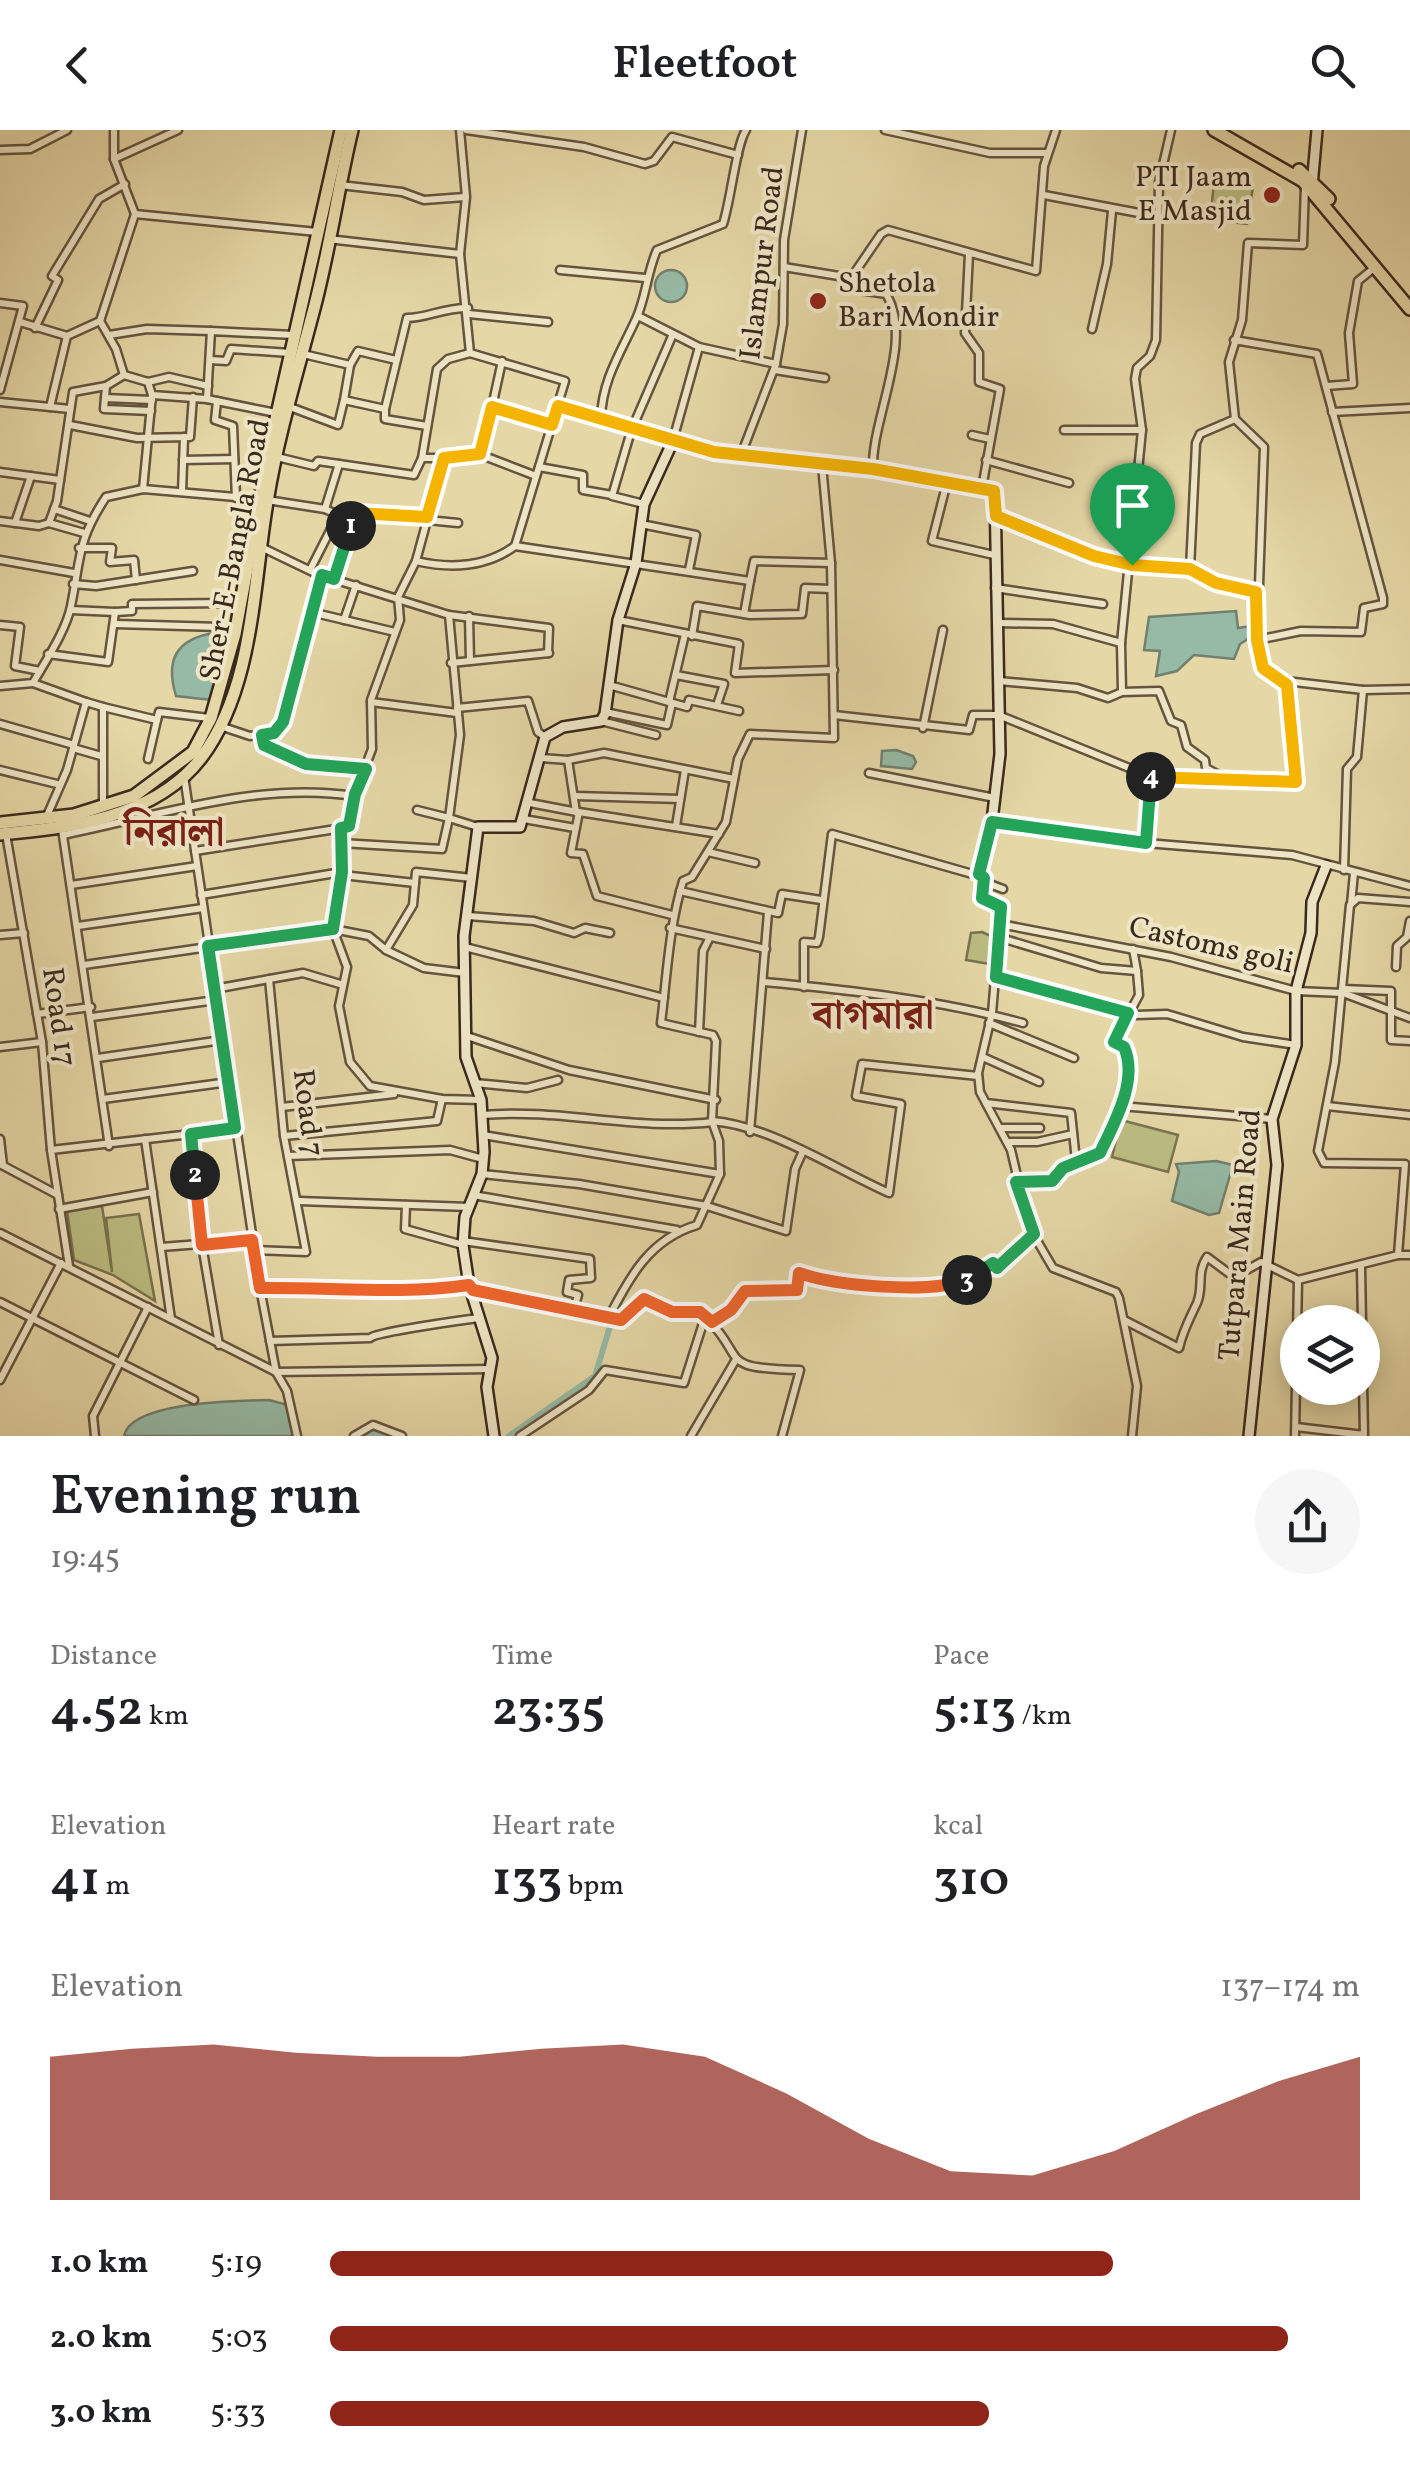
<!DOCTYPE html>
<html lang="en">
<head>
<meta charset="utf-8">
<style>
  body { margin:0; font-family:Vollkorn,"Noto Serif Bengali",serif; background:#f6f6f6; color:#202124; height:100vh; display:flex; flex-direction:column; font-size:38px; white-space:nowrap }
  * { box-sizing:border-box; margin:0 }
  p { font-size:32px; color:#757577 }
  .icon { flex:none; width:55px; height:55px; fill:none; stroke:currentColor; stroke-width:2; stroke-linecap:round; stroke-linejoin:round }
  .map { position:relative; height:1306px; overflow:hidden }
  .details { display:flex; flex-direction:column; background:#fff; flex:1 }
  .details>* { flex:none }
  .buttons { position:absolute; left:1280px; top:1175px; display:grid; gap:20px }
  .buttons a { display:grid; place-items:center; width:100px; height:100px; border-radius:50%; background:#fff; box-shadow:0 5px 25px #0003; font-size:50px }
  .pin { position:absolute; display:grid; place-items:center; width:85px; height:85px; color:#fff; margin:-102px -42px; border-radius:50% 50% 50% 0; rotate:-45deg; box-shadow:0 0 10px #0007 }
  .pin .icon { rotate:45deg }
  .km { position:absolute; width:50px; height:50px; margin:-25px; border-radius:50%; background:#222; color:#fff; font-size:28px; line-height:50px; text-align:center }
  .round { display:grid; place-items:center; flex:none; width:105px; height:105px; border-radius:52px; background:#f6f6f6 }
  .overview { display:flex; align-items:center; justify-content:space-between; height:170px; padding:0 50px }
  h1 { font-size:55px; font-weight:600; line-height:75px }
  .figures { display:grid; grid-template-columns:repeat(3,1fr); gap:15px; height:170px; padding:10px 50px }
  .figures div { display:grid; align-content:center }
  .figures b { font-size:50px; font-weight:600 }
  .figures small { font-size:28px; font-weight:400 }
  .figures p { font-size:28px }
  .chart { height:280px; padding:20px 50px }
  .chart p { display:flex; justify-content:space-between }
  .chart svg { width:100%; height:180px; margin-top:10px; fill:#8f2418; opacity:.7 }
  ul { padding:0 50px; list-style:none; font-size:32px }
  li { display:grid; grid-template-columns:160px 120px 1fr; align-items:center; height:75px }
  li i { height:25px; border-radius:12px; background:#8f2418 }
  header { display:flex; justify-content:space-between; align-items:center; height:130px; padding:0 50px; background:#fff; font-size:45px; font-weight:600 }
  .map>svg:first-child { display:block }
  .green { fill:#bbbd82; stroke:#7a7350; stroke-width:2.5 }
  .water { fill:#96baa5; stroke:#71806f; stroke-width:2.5 }
  .lines { fill:none; stroke-linecap:round; stroke-linejoin:round }
  .canal { stroke:#96baa5; stroke-width:6 }
  .street-casing { stroke:#65543f; stroke-width:11 }
  .secondary-casing { stroke:#3a291d; stroke-width:14 }
  .highway-casing { stroke:#3a291d; stroke-width:16 }
  .street { stroke:#eee5c5; stroke-width:6 }
  .secondary { stroke:#eee5c5; stroke-width:9 }
  .highway { stroke:#e5d7a6; stroke-width:11 }
  .split-1-casing { stroke:#fff; stroke-width:20 }
  .split-2-casing { stroke:#fff; stroke-width:20 }
  .split-3-casing { stroke:#fff; stroke-width:20 }
  .split-4-casing { stroke:#fff; stroke-width:20 }
  .split-5-casing { stroke:#fff; stroke-width:20 }
  .split-1 { stroke:#f5b400; stroke-width:12 }
  .split-2 { stroke:#22a559; stroke-width:12 }
  .split-3 { stroke:#f0652b; stroke-width:12 }
  .split-4 { stroke:#22a559; stroke-width:12 }
  .split-5 { stroke:#f5b400; stroke-width:12 }
  .poi-dot { fill:#8f2418; stroke:#eee5c5; stroke-width:4 }
  .labels { text-anchor:middle; dominant-baseline:central; stroke-width:8; stroke-linejoin:round; paint-order:stroke }
  .poi-label { font-size:30px; fill:#3a291d; stroke:#eee5c5; text-anchor:end }
  .street-label { font-size:30px; fill:#3a291d; stroke:#eee5c5 }
  .district-label { font-size:40px; font-weight:bold; fill:#7a1f14; stroke:#eee5c5 }
</style>
</head>
<body>
<header><svg class="icon" aria-label="back" viewBox="0 0 24 24"><path d="M15 5l-7 7 7 7"/></svg>Fleetfoot<svg class="icon" aria-label="search" viewBox="0 0 24 24"><circle cx="10" cy="10" r="6"/><path d="M15 15l6 6"/></svg></header>
<div class="map">
<svg width="1410" height="1306" viewBox="0 0 1410 1306">
  <rect width="100%" height="100%" fill="#e5d7a6"/>
  <filter id="stains"><feTurbulence type="fractalNoise" baseFrequency=".002" numOctaves="4"/><feColorMatrix values="0 0 0 0 .2 0 0 0 0 .09 0 0 0 0 .02 0 0 0 .5 -.17"/></filter>
  <radialGradient id="worn" r=".72"><stop offset=".6" stop-color="#630" stop-opacity="0"/><stop offset="1" stop-color="#630" stop-opacity=".3"/></radialGradient>
  <g class="green">
    <path d="M1214 53 1253 57 1247 94 1210 90Z"/>
    <path d="M982 802 993 807 990 834 966 830 971 803Z"/>
    <path d="M1121 990 1178 1005 1168 1042 1112 1027Z"/>
    <path d="M102 1076 112 1142 106 1088 139 1084 155 1171 113 1145 74 1130 67 1081Z"/>
  </g>
  <g class="water">
    <circle cx="671" cy="156" r="16"/>
    <path d="M1236 481 1238 498 1251 496V507L1240 514 1234 529 1194 525 1177 541 1156 546 1160 521 1144 520 1149 487Z"/>
    <path d="M214 503 211 515 226 518 211 570 176 566C165 530 176 509 214 503Z"/>
    <path d="M896 620 913 626 916 632 912 639 881 636 882 621Z"/>
    <path d="M1216 1031 1233 1035 1219 1083 1209 1085 1172 1071 1179 1042 1176 1034Z"/>
    <path d="M269 1270 288 1275 295 1306H124C131 1271 239 1271 269 1270Z"/>
  </g>
  <g class="lines">
    <g class="canal">
      <path d="M368 1306 371 1302 382 1306"/>
      <path d="M509 1306 595 1246 611 1193"/>
    </g>
    <g class="street-casing">
      <g id="street">
        <path d="M114 0V29L135 84 317 102"/>
        <path d="M460 0 466 67 460 124 470 223 565 251 515 416"/>
        <path d="M466 0 584 17 645 34 654 31 672 7 738 25"/>
        <path d="M885 0 990 23H1046"/>
        <path d="M0 20 30 19 67 0"/>
        <path d="M114 29 178 0"/>
        <path d="M340 55 402 62 424 70 465 67"/>
        <path d="M1044 65 1160 87"/>
        <path d="M328 109 460 124"/>
        <path d="M969 124 965 203 979 223V252L1000 259 982 358"/>
        <path d="M784 137 851 148 881 104 888 100 1036 141 1044 36 1056 0"/>
        <path d="M560 140 645 148"/>
        <path d="M851 148 860 160 886 164C915 210 871 289 873 339"/>
        <path d="M0 173 23 176 0 260"/>
        <path d="M469 184 548 192"/>
        <path d="M638 186 699 217"/>
        <path d="M100 191 116 219 124 245 148 252 152 265 207 269 276 283"/>
        <path d="M100 191 135 84"/>
        <path d="M20 192 67 206 100 191"/>
        <path d="M35 198 58 150 52 146 99 69 125 54"/>
        <path d="M1092 199 1107 134 1112 81"/>
        <path d="M109 205 147 199 211 201"/>
        <path d="M1234 210 1317 224 1383 468V474L1364 478 1361 502 1301 501 1257 510"/>
        <path d="M303 224 350 235 344 270"/>
        <path d="M210 230 226 231 231 219 290 223"/>
        <path d="M350 235 358 221 396 230"/>
        <path d="M775 240 825 248"/>
        <path d="M148 252 169 247 208 256"/>
        <path d="M106 256 104 279 151 281"/>
        <path d="M1326 256 1353 254 1349 203 1358 151 1374 138"/>
        <path d="M105 268 152 270"/>
        <path d="M207 269 211 201 294 205"/>
        <path d="M217 271 215 290 233 296 236 368"/>
        <path d="M0 272 70 279"/>
        <path d="M50 277 67 206"/>
        <path d="M290 277 338 295 344 270 385 279V289L427 296"/>
        <path d="M492 277 502 231"/>
        <path d="M385 279 407 188C428 188 441 178 468 178"/>
        <path d="M1332 282 1410 278"/>
        <path d="M601 288C602 250 621 222 636 189 646 168 647 142 657 120L723 94C731 70 736 15 746 0"/>
        <path d="M70 295 137 308 190 307 193 267"/>
        <path d="M1064 300H1142"/>
        <path d="M972 305 990 309"/>
        <path d="M673 310 699 217 776 234"/>
        <path d="M479 324 492 277 552 295"/>
        <path d="M741 325 776 234 783 194 784 110 802 0"/>
        <path d="M277 327 314 336 318 331 339 334"/>
        <path d="M444 328 479 324 536 346"/>
        <path d="M183 330 234 329"/>
        <path d="M986 330 1069 353"/>
        <path d="M539 337 583 345V360L612 365"/>
        <path d="M0 342 60 350"/>
        <path d="M947 352 932 411 994 425"/>
        <path d="M143 359 152 265"/>
        <path d="M182 362 184 307"/>
        <path d="M267 370 325 379 339 334 414 345 422 328"/>
        <path d="M644 374 612 366 631 301 673 204"/>
        <path d="M54 379 90 391"/>
        <path d="M0 391 39 396 49 393"/>
        <path d="M15 393 31 346"/>
        <path d="M641 394 696 405 689 440"/>
        <path d="M331 399 348 405 334 448"/>
        <path d="M84 403 49 393 57 371 73 262 106 256 124 245"/>
        <path d="M348 405 357 383 458 393"/>
        <path d="M261 417 317 444 449 485 460 605 449 688 478 697"/>
        <path d="M79 418H112L110 432 134 430 136 450"/>
        <path d="M0 430 74 443"/>
        <path d="M416 431 444 328H422L437 239 448 229 470 223"/>
        <path d="M1131 435 1190 439 1216 453 1256 462"/>
        <path d="M1190 439 1196 313 1200 304 1235 289 1229 232 1242 190 1248 113 1303 115 1305 55"/>
        <path d="M310 440 338 385 325 379"/>
        <path d="M73 454 96 456 193 441"/>
        <path d="M995 458 1103 474"/>
        <path d="M115 482 132 481V474L228 473"/>
        <path d="M311 482 395 502"/>
        <path d="M744 484 750 451"/>
        <path d="M449 485 549 498 548 523"/>
        <path d="M469 486 470 531"/>
        <path d="M344 490 356 455"/>
        <path d="M618 490 739 514 735 543 834 540"/>
        <path d="M997 493 1053 494 1121 513"/>
        <path d="M115 494 220 497"/>
        <path d="M0 495 20 497 15 536 40 541"/>
        <path d="M692 506 697 476 750 485 802 484 805 458 831 459"/>
        <path d="M48 524 108 532 115 482 71 480"/>
        <path d="M451 533 549 523"/>
        <path d="M676 545 724 554 717 575"/>
        <path d="M999 551 1077 558 1108 568 1122 562 1159 561 1171 591 1181 595 1187 617 1205 630 1206 638 1226 649"/>
        <path d="M1286 551 1363 560 1410 559"/>
        <path d="M33 553 86 572 67 640 46 688"/>
        <path d="M609 555 687 577 689 570 739 581"/>
        <path d="M0 556 33 553C46 530 66 501 71 476 81 427 77 411 106 367L143 359 258 369"/>
        <path d="M1122 562 1121 513 1142 300 1135 249 1137 238 1150 226 1156 210 1159 52 1171 0"/>
        <path d="M86 572 103 577V676"/>
        <path d="M371 572 457 583"/>
        <path d="M669 572 685 504"/>
        <path d="M103 577 157 590 159 582 209 588"/>
        <path d="M457 578 528 571 538 602 545 607"/>
        <path d="M605 582 667 595 672 573"/>
        <path d="M834 585 969 600 973 585H1000"/>
        <path d="M1001 586 1154 648 1296 652 1287 555 1263 538 1257 510 1264 317 1235 289"/>
        <path d="M601 591 656 605"/>
        <path d="M0 594 74 615"/>
        <path d="M220 596 250 606 274 603 283 592 322 445"/>
        <path d="M923 598 943 500"/>
        <path d="M261 605 263 615 305 635 366 639"/>
        <path d="M73 618 101 626"/>
        <path d="M541 628 568 630 576 682"/>
        <path d="M148 629 157 590"/>
        <path d="M568 630 604 623 734 649"/>
        <path d="M0 640 57 654"/>
        <path d="M869 643 995 668"/>
        <path d="M184 646 260 1158 276 1242 287 1261 297 1306"/>
        <path d="M576 666 680 669"/>
        <path d="M530 673 577 682"/>
        <path d="M524 689 575 698"/>
        <path d="M992 691 1146 713 1292 725 1410 756"/>
        <path d="M676 696 685 640"/>
        <path d="M341 698 342 742 333 799 347 837 339 876 350 932 370 956 442 969 481 970"/>
        <path d="M62 699 109 1016"/>
        <path d="M6 704 42 912 51 1020 69 1136"/>
        <path d="M63 705C157 686 259 651 354 666"/>
        <path d="M341 713 442 719 449 688 417 680"/>
        <path d="M1146 713 1149 646"/>
        <path d="M195 721 349 697 355 664 372 619 371 570 400 490 398 467 416 431C451 439 485 438 515 416L750 451 754 431 831 433"/>
        <path d="M708 722 755 733"/>
        <path d="M1344 740 1347 639 1357 627 1363 560"/>
        <path d="M342 745 415 753"/>
        <path d="M984 752 1003 759"/>
        <path d="M71 755 197 736"/>
        <path d="M680 761 778 783 782 764 821 770"/>
        <path d="M201 765 342 742"/>
        <path d="M1351 774 1354 743"/>
        <path d="M672 785 597 766 583 724 571 723 579 682 719 704"/>
        <path d="M468 786 534 791 574 803 585 798 610 803"/>
        <path d="M1000 794 1171 827 1296 861 1343 863 1410 888"/>
        <path d="M78 796 203 778"/>
        <path d="M670 798 766 819"/>
        <path d="M0 805 24 803"/>
        <path d="M998 807 1101 838 1137 841 1133 819"/>
        <path d="M465 817 664 868"/>
        <path d="M386 820 413 775 416 742 472 748"/>
        <path d="M84 835 333 799 369 806 386 820 424 838 465 843"/>
        <path d="M1396 837 1397 816 1407 807 1410 791"/>
        <path d="M995 847 1136 885 1167 884 1243 907 1296 915"/>
        <path d="M764 852C850 860 940 870 1023 893"/>
        <path d="M804 857V812L817 813 819 807 832 704 983 747 982 768 1001 777 992 883 978 943 980 962 1011 1020 1029 1097 1053 1138 1116 1162 1119 1168 1137 1256 1132 1306"/>
        <path d="M214 859 303 843 340 854"/>
        <path d="M1343 859 1391 861V910L1410 911"/>
        <path d="M37 884 91 877"/>
        <path d="M92 887 216 870"/>
        <path d="M989 893 1074 928"/>
        <path d="M699 902 703 821 709 809"/>
        <path d="M467 906 569 940 716 970"/>
        <path d="M0 917 42 912"/>
        <path d="M98 928 222 910"/>
        <path d="M985 928 1039 952"/>
        <path d="M475 953 527 958 558 950"/>
        <path d="M103 969 229 952"/>
        <path d="M986 973 1071 983 1076 1031"/>
        <path d="M1121 976 1129 938 1124 917 1114 912 1139 865 1137 841"/>
        <path d="M1327 976 1410 985"/>
        <path d="M282 977 394 964"/>
        <path d="M482 985C559 978 635 1001 713 992"/>
        <path d="M712 991C769 995 837 1040 889 1063L901 974 856 966 862 934 978 946"/>
        <path d="M1000 998H1040"/>
        <path d="M750 1002 768 782"/>
        <path d="M191 1004 202 1115 219 1215"/>
        <path d="M483 1005 720 1044"/>
        <path d="M284 1006 437 991 442 969"/>
        <path d="M0 1009 3 1035"/>
        <path d="M145 1009 171 1189"/>
        <path d="M1008 1012H1037L1073 1004"/>
        <path d="M51 1020 235 999"/>
        <path d="M288 1026 450 1020 483 1029"/>
        <path d="M0 1034 58 1065"/>
        <path d="M482 1044 579 1054 707 1076 786 1101 795 1039 803 1021"/>
        <path d="M1016 1052 1053 1051 1063 1038 1100 1023 1121 976 1272 989"/>
        <path d="M473 1065 677 1100"/>
        <path d="M299 1071 469 1077"/>
        <path d="M406 1075 405 1099 463 1115"/>
        <path d="M59 1079 153 1062"/>
        <path d="M0 1103 276 1242 491 1239"/>
        <path d="M463 1111 590 1129 591 1148 569 1150 567 1162 578 1165 574 1179"/>
        <path d="M161 1117 253 1110"/>
        <path d="M254 1120 306 1122 284 1006 269 849"/>
        <path d="M1398 1125H1410"/>
        <path d="M1361 1137 1362 1192"/>
        <path d="M260 1158 389 1157 413 1163 469 1155 621 1190 644 1169 672 1182H700C752 1229 711 1238 800 1240L782 1306"/>
        <path d="M0 1172 194 1270"/>
        <path d="M609 1187C630 1146 650 1109 697 1095L720 1044 719 1011 712 991 716 911 713 905 661 893C667 845 669 797 683 751L692 747 726 692 738 629 750 604 834 608 831 433 822 335"/>
        <path d="M1124 1190 1179 1218C1183 1200 1190 1188 1197 1173 1204 1157 1196 1143 1207 1127L1234 1147 1261 1132 1298 1150 1398 1125 1405 1034 1324 1033 1318 1021 1335 932 1350 775 1358 768 1410 772"/>
        <path d="M712 1192 731 1180 745 1161 797 1160 799 1143 888 1158H923L956 1154 993 1133 997 1138 1034 1104"/>
        <path d="M270 1211 370 1208C376 1202 463 1190 479 1188"/>
        <path d="M0 1250 61 1133"/>
        <path d="M1296 1297 1364 1305 1362 1199"/>
        <path d="M95 1306 93 1286 148 1177"/>
        <path d="M354 1306 373 1295 402 1306"/>
        <path d="M520 1306 589 1260 605 1240 684 1253 705 1187"/>
        <path d="M691 1306 735 1231"/>
        <path d="M1295 1306 1298 1150"/>
      </g>
    </g>
    <g class="secondary-casing">
      <g id="secondary">
        <path d="M1312 56 1317 0"/>
        <path d="M558 276 714 321 873 339 995 362 1000 624 992 691 979 744"/>
        <path d="M996 386 1094 426 1131 435"/>
        <path d="M494 1306 487 1257 492 1228 469 1155 463 1115 465 1087 482 1044 484 1022 481 970 466 927 464 806 478 697H520L545 607 563 597 601 591 605 584 618 490 636 433 644 374 673 311"/>
        <path d="M1249 1306 1277 1035 1272 989 1296 915V861L1311 803 1312 772 1326 736"/>
      </g>
    </g>
    <g class="highway-casing">
      <g id="highway">
        <path d="M1214 0 1303 51 1410 179"/>
        <path d="M1299 40 1329 69"/>
        <path d="M0 693 74 685 134 666 193 622 211 588 235 504 269 320 341 0"/>
        <path d="M0 704C69 698 155 688 201 628 254 558 253 454 267 372 277 309 296 247 312 186 329 125 337 62 352 0"/>
      </g>
    </g>
    <use href="#street" class="street"/>
    <use href="#secondary" class="secondary"/>
    <use href="#highway" class="highway"/>
  </g>
  <g class="lines">
    <g class="split-1-casing">
      <path id="split-1" d="M351 396 357 383 427 387 444 328 480 324 492 277 552 295 558 276 714 322 873 339 994 361 996 386 1094 426 1132 435"/>
    </g>
    <g class="split-2-casing">
      <path id="split-2" d="M195 1045 191 1004 235 998 208 816 333 799 342 742 341 698 349 696 355 664 366 639 306 634 264 615 262 605 274 603 283 592 322 445 334 449 351 396"/>
    </g>
    <g class="split-3-casing">
      <path id="split-3" d="M195 1045 202 1115 252 1110 260 1158C331 1157 400 1165 469 1155L473 1160 621 1190 644 1169 672 1182H700L712 1192 731 1180 745 1161 797 1160 799 1143C837 1156 929 1164 967 1150"/>
    </g>
    <g class="split-4-casing">
      <path id="split-4" d="M967 1150 993 1133 997 1138 1034 1104 1016 1052 1052 1051 1063 1038 1100 1023C1114 993 1139 950 1124 917L1114 912 1128 883 996 847 1001 777 982 768 984 748 979 744 992 692 1146 713 1151 647"/>
    </g>
    <g class="split-5-casing">
      <path id="split-5" d="M1132 435 1190 439 1216 453 1256 462 1257 510 1263 538 1287 555 1296 652 1151 647"/>
    </g>
    <use href="#split-1" class="split-1"/>
    <use href="#split-2" class="split-2"/>
    <use href="#split-3" class="split-3"/>
    <use href="#split-4" class="split-4"/>
    <use href="#split-5" class="split-5"/>
  </g>
  <g class="poi-dot">
    <circle cx="1272" cy="65" r="10"/>
    <circle cx="818" cy="171" r="10"/>
  </g>
  <g class="labels">
    <g class="poi-label">
      <text x="1252" y="48">PTI Jaam<tspan x="1252" dy="34">E Masjid</tspan></text>
      <text x="838" y="154" text-anchor="start">Shetola<tspan x="838" dy="34">Bari Mondir</tspan></text>
    </g>
    <g class="street-label">
      <text transform="translate(763 133) rotate(-83)">Islampur Road</text>
      <text transform="translate(236 420) rotate(-79)">Sher-E-Bangla Road</text>
      <text transform="translate(1211 816) rotate(13)">Castoms goli</text>
      <text transform="translate(58 887) rotate(82)">Road 17</text>
      <text transform="translate(307 983) rotate(83)">Road 7</text>
      <text transform="translate(1241 1105) rotate(-85)">Tutpara Main Road</text>
    </g>
    <g class="district-label">
      <text x="174" y="705">নিরালা</text>
      <text x="873" y="888">বাগমারা</text>
    </g>
  </g>
  <rect width="100%" height="100%" filter="url(#stains)"/>
  <rect width="100%" height="100%" fill="url(#worn)"/>
</svg>
<div class="buttons">
<a><svg class="icon" aria-label="layers" viewBox="0 0 24 24"><path d="M12 4l9 5-9 5-9-5zM3 14l9 5 9-5"/></svg></a>
</div>
<div class="pin" style="left:1132px;top:435px;background:#1e9e55"><svg class="icon" aria-label="arrive" viewBox="0 0 24 24"><path d="M6 21V4h12l-3 4 3 4H6"/></svg></div>
<b class="km" style="left:351px;top:396px">1</b>
<b class="km" style="left:195px;top:1045px">2</b>
<b class="km" style="left:967px;top:1150px">3</b>
<b class="km" style="left:1151px;top:647px">4</b>
</div>
<section class="details">
<div class="overview"><div><h1>Evening run</h1><p>19:45</p></div><a class="round"><svg class="icon" aria-label="share" viewBox="0 0 24 24"><path d="M12 15V3M7 8l5-5 5 5M5 13v7h14v-7"/></svg></a></div>
<div class="figures">
<div><p>Distance</p><b>4.52<small> km</small></b></div>
<div><p>Time</p><b>23:35</b></div>
<div><p>Pace</p><b>5:13<small> /km</small></b></div>
</div>
<div class="figures">
<div><p>Elevation</p><b>41<small> m</small></b></div>
<div><p>Heart rate</p><b>133<small> bpm</small></b></div>
<div><p>kcal</p><b>310</b></div>
</div>
<div class="chart"><p><span>Elevation</span>137–174 m</p>
<svg viewBox="0 0 160 44" preserveAspectRatio="none"><path d="M0 44V9L10 7L20 6L30 8L40 9L50 9L60 7L70 6L80 9L90 18L100 29L110 37L120 38L130 32L140 23L150 15L160 9V44z"/></svg>
</div>
<ul>
<li><b>1.0 km</b>5:19<i style="width:76%"></i></li>
<li><b>2.0 km</b>5:03<i style="width:93%"></i></li>
<li><b>3.0 km</b>5:33<i style="width:64%"></i></li>
</ul>
</section>
</body>
</html>
